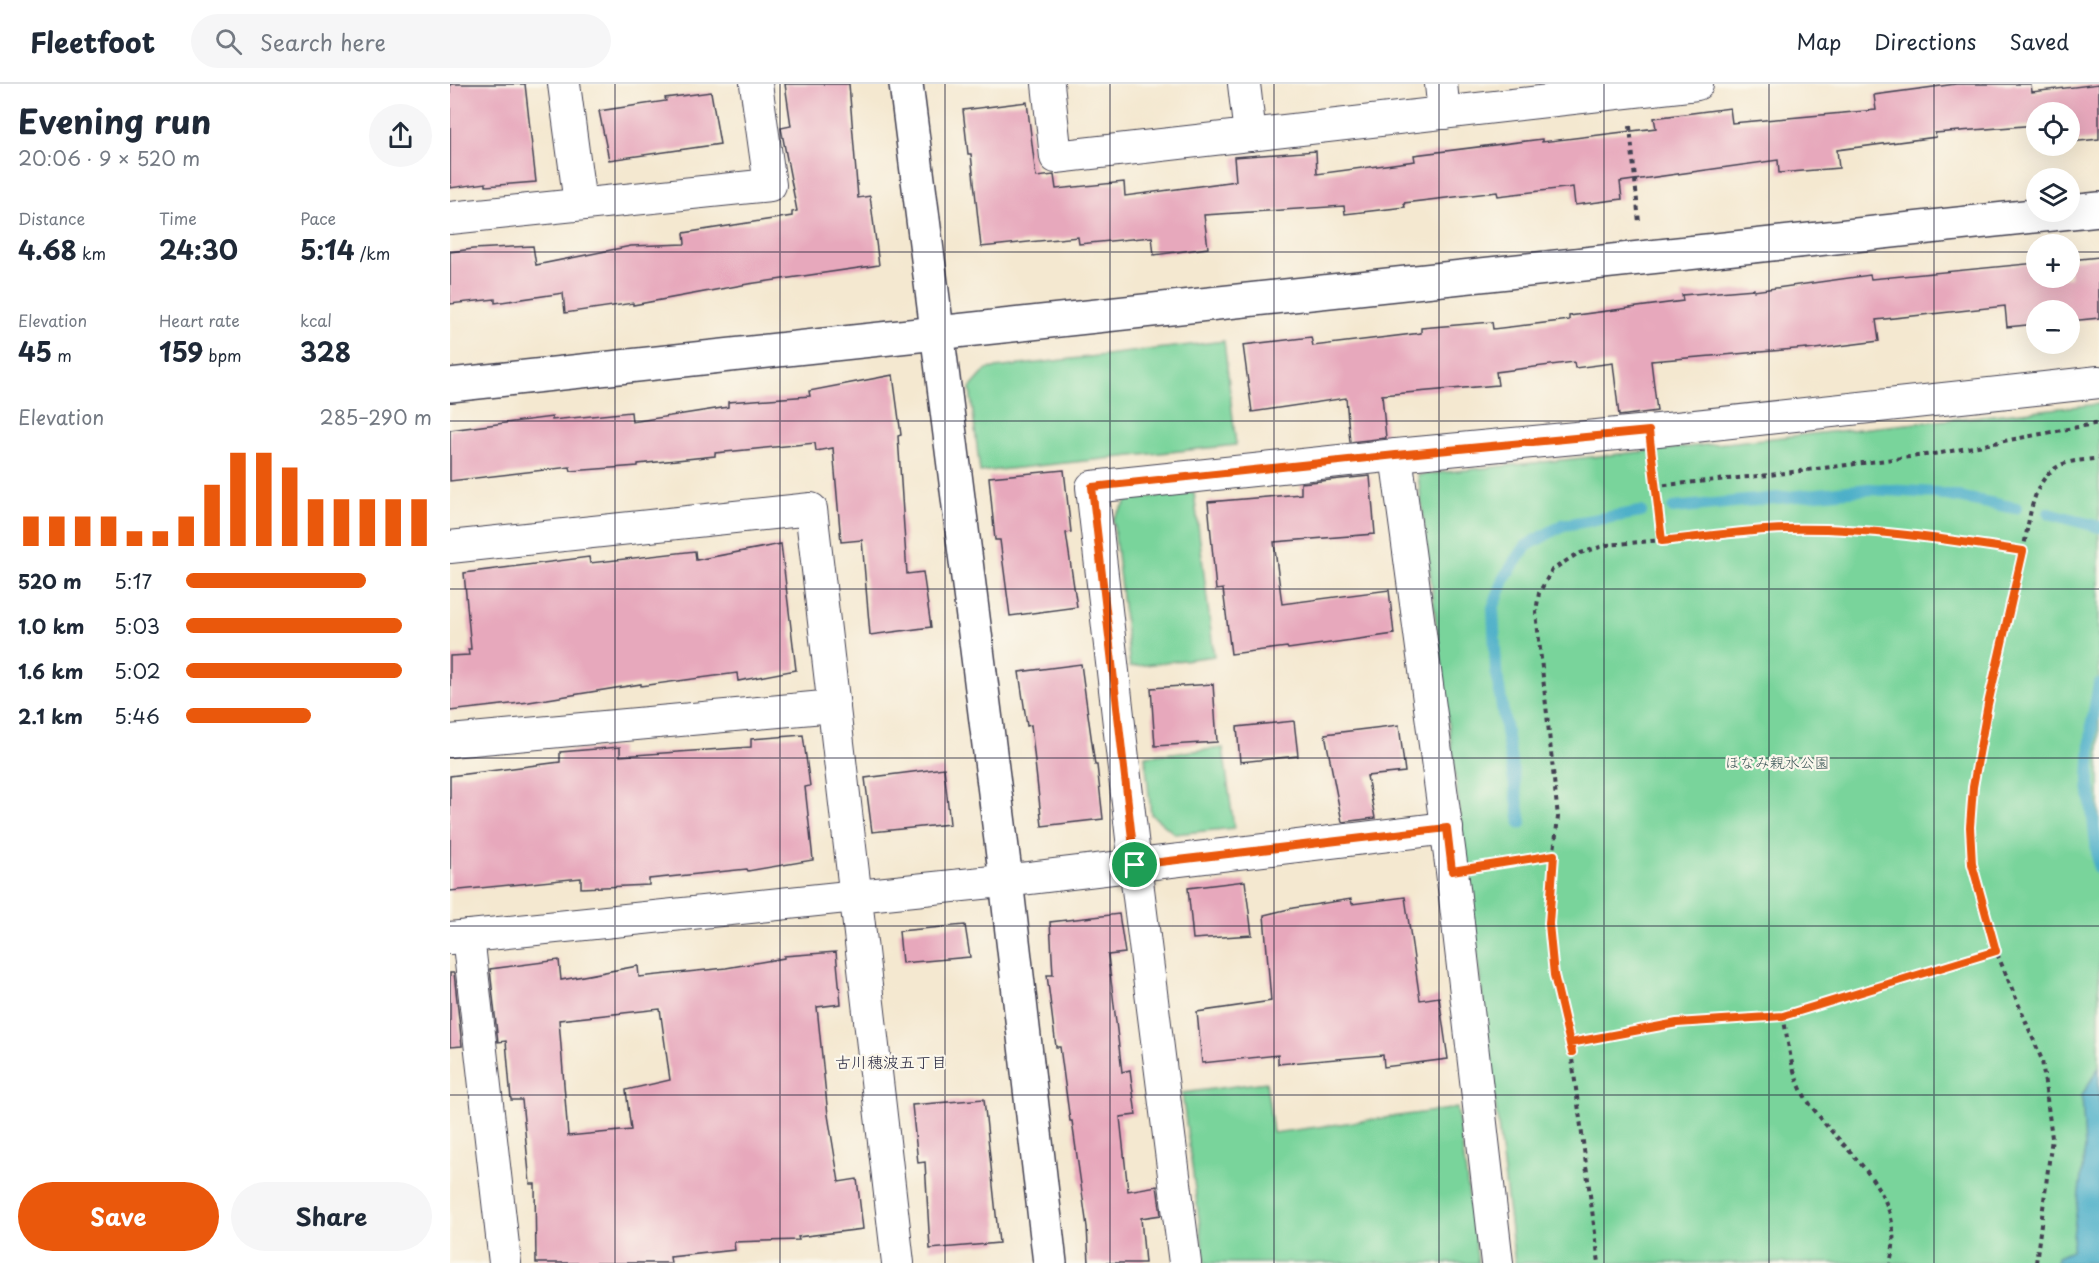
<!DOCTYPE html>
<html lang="en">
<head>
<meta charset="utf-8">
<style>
  body { margin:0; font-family:"Playpen Sans","Klee One",sans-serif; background:#f6f6f7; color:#1f2937; height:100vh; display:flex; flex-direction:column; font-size:22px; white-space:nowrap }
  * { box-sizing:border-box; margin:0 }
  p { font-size:20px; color:#747a83 }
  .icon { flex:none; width:33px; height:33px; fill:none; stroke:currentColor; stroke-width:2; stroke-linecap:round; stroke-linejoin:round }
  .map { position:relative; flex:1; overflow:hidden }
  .side { display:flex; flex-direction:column; background:#fff; width:450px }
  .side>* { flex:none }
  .buttons { position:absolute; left:1576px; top:18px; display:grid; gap:12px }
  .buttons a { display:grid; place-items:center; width:54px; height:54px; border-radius:50%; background:#fff; box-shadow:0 6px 24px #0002; font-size:30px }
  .pin { position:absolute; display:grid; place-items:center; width:51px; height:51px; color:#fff; margin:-26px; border:3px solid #fff; border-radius:50%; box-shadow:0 2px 6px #0007 }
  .round { display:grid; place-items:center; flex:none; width:63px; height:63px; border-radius:32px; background:#f6f6f7 }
  .head { display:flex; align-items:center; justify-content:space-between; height:102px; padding:0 18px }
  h1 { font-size:33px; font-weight:700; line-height:45px }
  .figures { display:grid; grid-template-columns:repeat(3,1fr); gap:9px; height:102px; padding:6px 18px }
  .figures div { display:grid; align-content:center }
  .figures b { font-size:26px; font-weight:700 }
  .figures small { font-size:16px; font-weight:400 }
  .figures p { font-size:16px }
  .chart { height:168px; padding:12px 18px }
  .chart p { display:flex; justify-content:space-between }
  .chart svg { width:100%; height:108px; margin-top:6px; stroke:#ea580c; stroke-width:6 }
  .cta { display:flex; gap:12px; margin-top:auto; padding:12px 18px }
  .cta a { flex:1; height:69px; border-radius:36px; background:#ea580c; color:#fff; font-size:24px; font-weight:700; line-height:69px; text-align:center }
  .cta a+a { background:#f6f6f7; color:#1f2937 }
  ul { padding:0 18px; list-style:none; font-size:20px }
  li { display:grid; grid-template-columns:96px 72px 1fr; align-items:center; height:45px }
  li i { height:15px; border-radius:8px; background:#ea580c }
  header { display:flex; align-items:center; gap:36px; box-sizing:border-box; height:84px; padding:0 30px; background:#fff; border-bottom:2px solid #e0e1e3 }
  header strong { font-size:28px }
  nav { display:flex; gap:33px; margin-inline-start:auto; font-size:21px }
  .search { width:420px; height:54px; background:#f6f6f7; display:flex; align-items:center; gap:15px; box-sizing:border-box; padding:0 21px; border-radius:33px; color:#747a83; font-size:22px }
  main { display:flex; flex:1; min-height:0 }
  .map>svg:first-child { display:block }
  .green { fill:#79d49b; stroke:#4e7b6b; stroke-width:1.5 }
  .water { fill:#49aec8; stroke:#366882; stroke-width:1.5 }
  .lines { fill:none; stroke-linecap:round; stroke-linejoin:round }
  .stream { stroke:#49aec8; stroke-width:12 }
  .building { fill:#e7a8bc; fill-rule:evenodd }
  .minor-casing { stroke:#424051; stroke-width:34 }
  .tertiary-casing { stroke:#424051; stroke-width:36 }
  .path { stroke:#424051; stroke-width:4; stroke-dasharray:4.5 4.5; stroke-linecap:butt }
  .minor { stroke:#fff; stroke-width:32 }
  .tertiary { stroke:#fff; stroke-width:33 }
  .route-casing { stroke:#fff; stroke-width:12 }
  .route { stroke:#ea580c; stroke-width:8 }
  .grid { fill:none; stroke:#22223b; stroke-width:1.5; stroke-opacity:0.55 }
  .labels { text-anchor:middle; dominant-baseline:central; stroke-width:4.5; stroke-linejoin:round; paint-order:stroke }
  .park-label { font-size:15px; fill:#3c5758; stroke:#fbf7ec }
  .neighbourhood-label { font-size:16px; fill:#22223b; stroke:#fbf7ec }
</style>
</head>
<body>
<header>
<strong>Fleetfoot</strong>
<div class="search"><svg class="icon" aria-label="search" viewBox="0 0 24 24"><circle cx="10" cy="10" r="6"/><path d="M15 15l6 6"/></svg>Search here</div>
<nav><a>Map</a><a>Directions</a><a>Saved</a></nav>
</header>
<main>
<section class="side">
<div class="head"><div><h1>Evening run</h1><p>20:06 · 9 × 520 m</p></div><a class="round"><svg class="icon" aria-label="share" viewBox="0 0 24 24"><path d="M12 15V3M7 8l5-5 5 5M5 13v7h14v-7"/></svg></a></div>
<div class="figures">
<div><p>Distance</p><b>4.68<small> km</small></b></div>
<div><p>Time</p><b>24:30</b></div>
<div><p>Pace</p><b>5:14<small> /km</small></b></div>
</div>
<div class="figures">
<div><p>Elevation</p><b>45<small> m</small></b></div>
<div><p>Heart rate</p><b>159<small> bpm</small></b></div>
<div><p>kcal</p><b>328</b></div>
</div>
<div class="chart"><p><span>Elevation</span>285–290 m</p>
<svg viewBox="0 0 160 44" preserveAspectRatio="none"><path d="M5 44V32M15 44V32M25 44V32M35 44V32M45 44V38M55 44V38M65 44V32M75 44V19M85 44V6M95 44V6M105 44V12M115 44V25M125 44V25M135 44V25M145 44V25M155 44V25"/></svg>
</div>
<ul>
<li><b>520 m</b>5:17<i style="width:73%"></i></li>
<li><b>1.0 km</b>5:03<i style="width:88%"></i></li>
<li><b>1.6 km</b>5:02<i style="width:88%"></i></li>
<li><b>2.1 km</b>5:46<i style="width:51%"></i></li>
</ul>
<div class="cta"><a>Save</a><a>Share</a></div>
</section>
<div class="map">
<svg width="1649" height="1179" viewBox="0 0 1649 1179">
  <rect width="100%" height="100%" fill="#fbf7ec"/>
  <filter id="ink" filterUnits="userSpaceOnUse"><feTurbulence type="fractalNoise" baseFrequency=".0167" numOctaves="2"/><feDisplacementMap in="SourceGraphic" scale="12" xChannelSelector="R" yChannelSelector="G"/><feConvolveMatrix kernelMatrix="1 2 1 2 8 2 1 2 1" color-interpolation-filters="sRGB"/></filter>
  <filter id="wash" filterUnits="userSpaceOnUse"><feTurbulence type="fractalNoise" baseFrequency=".008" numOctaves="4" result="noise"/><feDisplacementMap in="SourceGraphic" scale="24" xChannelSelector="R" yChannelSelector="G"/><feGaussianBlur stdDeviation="1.35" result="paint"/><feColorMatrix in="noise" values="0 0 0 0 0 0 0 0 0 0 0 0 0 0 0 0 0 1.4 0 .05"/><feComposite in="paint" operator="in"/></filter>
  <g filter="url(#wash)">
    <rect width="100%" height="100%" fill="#f4e8d0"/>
    <g class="green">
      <path d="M774 257 786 361 530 388 520 304 537 285Z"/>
      <path d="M1649 320V1179H1065L968 391Z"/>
      <path d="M744 408 764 572 680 583 663 435 679 415Z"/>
      <path d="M773 664 784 744 725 750 701 730 695 672Z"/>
      <path d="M816 998 823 1049 1007 1024 1028 1179H755L732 1009Z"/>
    </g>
    <path class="water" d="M1649 983V1179H1606L1607 1173 1621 1167 1635 1064 1632 1011Z"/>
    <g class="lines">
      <g class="stream">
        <path d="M1223 424 1419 405 1486 409 1566 424"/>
        <path d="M1599 429 1649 443"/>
        <path d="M1649 600 1642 638 1639 700 1649 784"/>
        <path d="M1071 739 1046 586 1043 524 1056 491 1076 462 1113 441 1191 428"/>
      </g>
    </g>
    <g id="blocks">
      <g class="building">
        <path d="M0 0H75L86 98 36 102V99L0 104Z"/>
        <path d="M335 0H399L408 114 420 112 429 181 298 200 183 221V219L115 229 113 209 45 219V215L0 220V168L23 165 83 162 86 181 181 162 235 160 234 149 342 132V128L347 127 331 44 341 42Z"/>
        <path d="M1506 0H1581L1582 8 1649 0V55L1620 58V28H1587V41L1485 49 1486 53 1387 66 1389 84 1329 89 1328 76 1170 98 1172 115 1125 121 1123 103 1048 112 1047 108 954 119 955 123 895 130 894 122 754 131 758 164 704 171 702 153 629 160 628 153 531 163 521 70H518L513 26 577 18 586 93 604 91 606 105 674 98 675 112 786 97 784 73 866 67 867 90 965 77 964 71 1092 55V58L1206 44 1204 34 1280 24 1282 39 1426 26 1424 11Z"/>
        <path d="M261 8 270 60 159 76 149 27 216 17 215 14Z"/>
        <path d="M1649 173V234L1620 237V226H1587V240L1557 243 1555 222 1426 236 1429 257 1357 266V264L1201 277 1207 327 1169 332 1163 279 1125 284 1124 278 1046 288 1048 301 932 311 936 354 900 358 896 314 802 328 793 261 861 253 863 262 971 249V244L1042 238 1043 245 1119 236V232L1233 217 1232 211 1304 205V207L1420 191 1421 195 1587 179V194H1620V176Z"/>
        <path d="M443 291 451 351 448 352 457 490 473 488 481 543 420 551 412 456 391 458 383 364 366 367 365 359 265 369V372L188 380V382L121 387 120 383 0 397V346L102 333V336L181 328 182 338 278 323V318L360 312 359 307Z"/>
        <path d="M614 386 621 448 616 449 627 523 560 532 550 456H545L539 393Z"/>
        <path d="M920 392 925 450 824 458 832 520 939 506 944 550 838 565 837 563 781 570 773 505 766 506 758 418 851 410V399Z"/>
        <path d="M331 460 346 586 288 597 287 589 191 602V600L79 618 0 627V572L19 571 18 565H21L14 489 139 473 140 479 245 467 246 476Z"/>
        <path d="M631 580 645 681H647L653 735 592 742 581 641 577 642 569 588Z"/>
        <path d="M763 600 767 658 705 662 701 604Z"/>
        <path d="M844 637 848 672 790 678 787 643Z"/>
        <path d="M949 641 955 688 917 692 925 734 892 738 875 650Z"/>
        <path d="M353 651 360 702 355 703 363 776 298 787 297 785 199 795V801L131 804V794L0 807V692L110 678V668L170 663V672L301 663V655Z"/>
        <path d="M494 684 500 740 422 748 415 694Z"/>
        <path d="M795 797 802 851 743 855 738 804Z"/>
        <path d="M955 813 970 916 989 913 998 975 934 983 933 971 828 980V971L752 979 747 928 821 917 814 831 843 824 901 815 902 820Z"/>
        <path d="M669 830 675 869 658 871 672 988 680 986 686 1031 670 1033 678 1107 707 1102 711 1131 691 1134 695 1179H639L637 1143 622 1037H620L610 963H606L597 891H603L600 838Z"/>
        <path d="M515 841 520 873 452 879 449 847Z"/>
        <path d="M386 868 391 920 367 923 378 1031 389 1098 407 1095 413 1145 348 1153 349 1156 284 1158 285 1166 220 1173 221 1179H86L85 1100H80L72 1016H61L56 957 48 958 40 885 109 876 111 896 188 882 189 893 276 884 334 874V872ZM210 925 220 996 176 1006 181 1046 118 1052 109 936Z"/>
        <path d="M0 889H4L12 962 0 963Z"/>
        <path d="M534 1015 549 1159 480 1165 475 1078 468 1079 462 1021Z"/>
      </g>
    </g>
  </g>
  <g filter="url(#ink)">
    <use href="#blocks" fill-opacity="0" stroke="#424051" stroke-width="1.5"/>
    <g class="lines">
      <g class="minor-casing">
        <g id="minor">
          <path d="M114 0 130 120"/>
          <path d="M598 0 606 73 1247 0"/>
          <path d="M794 0 800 51"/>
          <path d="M991 0 994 29"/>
          <path d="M0 134 320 101 306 0"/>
          <path d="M946 371 1002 787 1047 1179"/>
          <path d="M0 463 361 425 448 1179"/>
          <path d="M0 657 384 622"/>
          <path d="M18 852 55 1179"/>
          <path d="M0 854 571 795 997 744"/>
          <path d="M735 1179 685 781 642 403 946 371 1199 347 1649 298"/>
        </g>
      </g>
      <g class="tertiary-casing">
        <g id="tertiary">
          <path d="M456 0 556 796 600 1179"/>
          <path d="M0 301 1649 125"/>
        </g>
      </g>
      <g class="path">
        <path d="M1180 42 1189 139"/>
        <path d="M1203 380 1212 457"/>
        <path d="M1205 402 1319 391 1491 369 1649 339"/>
        <path d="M1573 467C1580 436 1581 390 1616 379 1626 376 1639 376 1649 374"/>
        <path d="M1036 782 1104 771"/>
        <path d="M1333 932C1338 955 1340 982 1350 1003 1356 1017 1367 1029 1376 1041 1412 1082 1456 1119 1440 1179"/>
        <path d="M1120 959 1227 939 1333 932 1546 867 1592 976 1602 1054 1586 1179"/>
        <path d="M1121 967 1149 1179"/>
        <path d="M1121 968 1104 891 1099 840 1102 785 1108 733 1086 528 1089 509 1102 486 1127 470 1157 461 1335 445 1403 447 1482 453 1573 467 1538 620 1523 703 1520 743 1522 780 1546 867"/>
      </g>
      <use href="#minor" class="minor"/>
      <use href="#tertiary" class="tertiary"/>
    </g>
  </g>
  <g class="lines" filter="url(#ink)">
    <g class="route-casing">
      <path id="route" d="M1199 347 1212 457C1253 453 1294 446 1335 445 1415 443 1495 455 1573 467L1538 620 1523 703 1520 743 1522 780 1546 867 1333 932 1227 939 1120 959 1122 968 1104 891 1099 840 1104 771 1002 787 997 744 685 781 642 403 946 371Z"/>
    </g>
    <use href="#route" class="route"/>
  </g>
  <path class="grid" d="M165 0V1179M330 0V1179M495 0V1179M660 0V1179M824 0V1179M989 0V1179M1154 0V1179M1319 0V1179M1484 0V1179M0 168H1587M1620 168H1649M0 337H1649M0 505H1649M0 674H1649M0 842H1649M0 1011H1649"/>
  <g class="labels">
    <g class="park-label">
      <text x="1327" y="677">ほなみ親水公園</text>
    </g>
    <g class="neighbourhood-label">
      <text x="441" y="977">古川穂波五丁目</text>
    </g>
  </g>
</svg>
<div class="buttons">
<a><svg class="icon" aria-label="locate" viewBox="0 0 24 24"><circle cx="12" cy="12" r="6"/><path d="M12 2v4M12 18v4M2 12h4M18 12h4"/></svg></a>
<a><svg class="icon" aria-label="layers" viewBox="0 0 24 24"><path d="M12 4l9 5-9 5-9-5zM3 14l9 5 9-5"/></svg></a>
<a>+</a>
<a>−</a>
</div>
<div class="pin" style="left:685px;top:781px;background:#1e9e55"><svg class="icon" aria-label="arrive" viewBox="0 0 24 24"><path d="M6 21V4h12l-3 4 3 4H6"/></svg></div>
</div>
</main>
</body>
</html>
